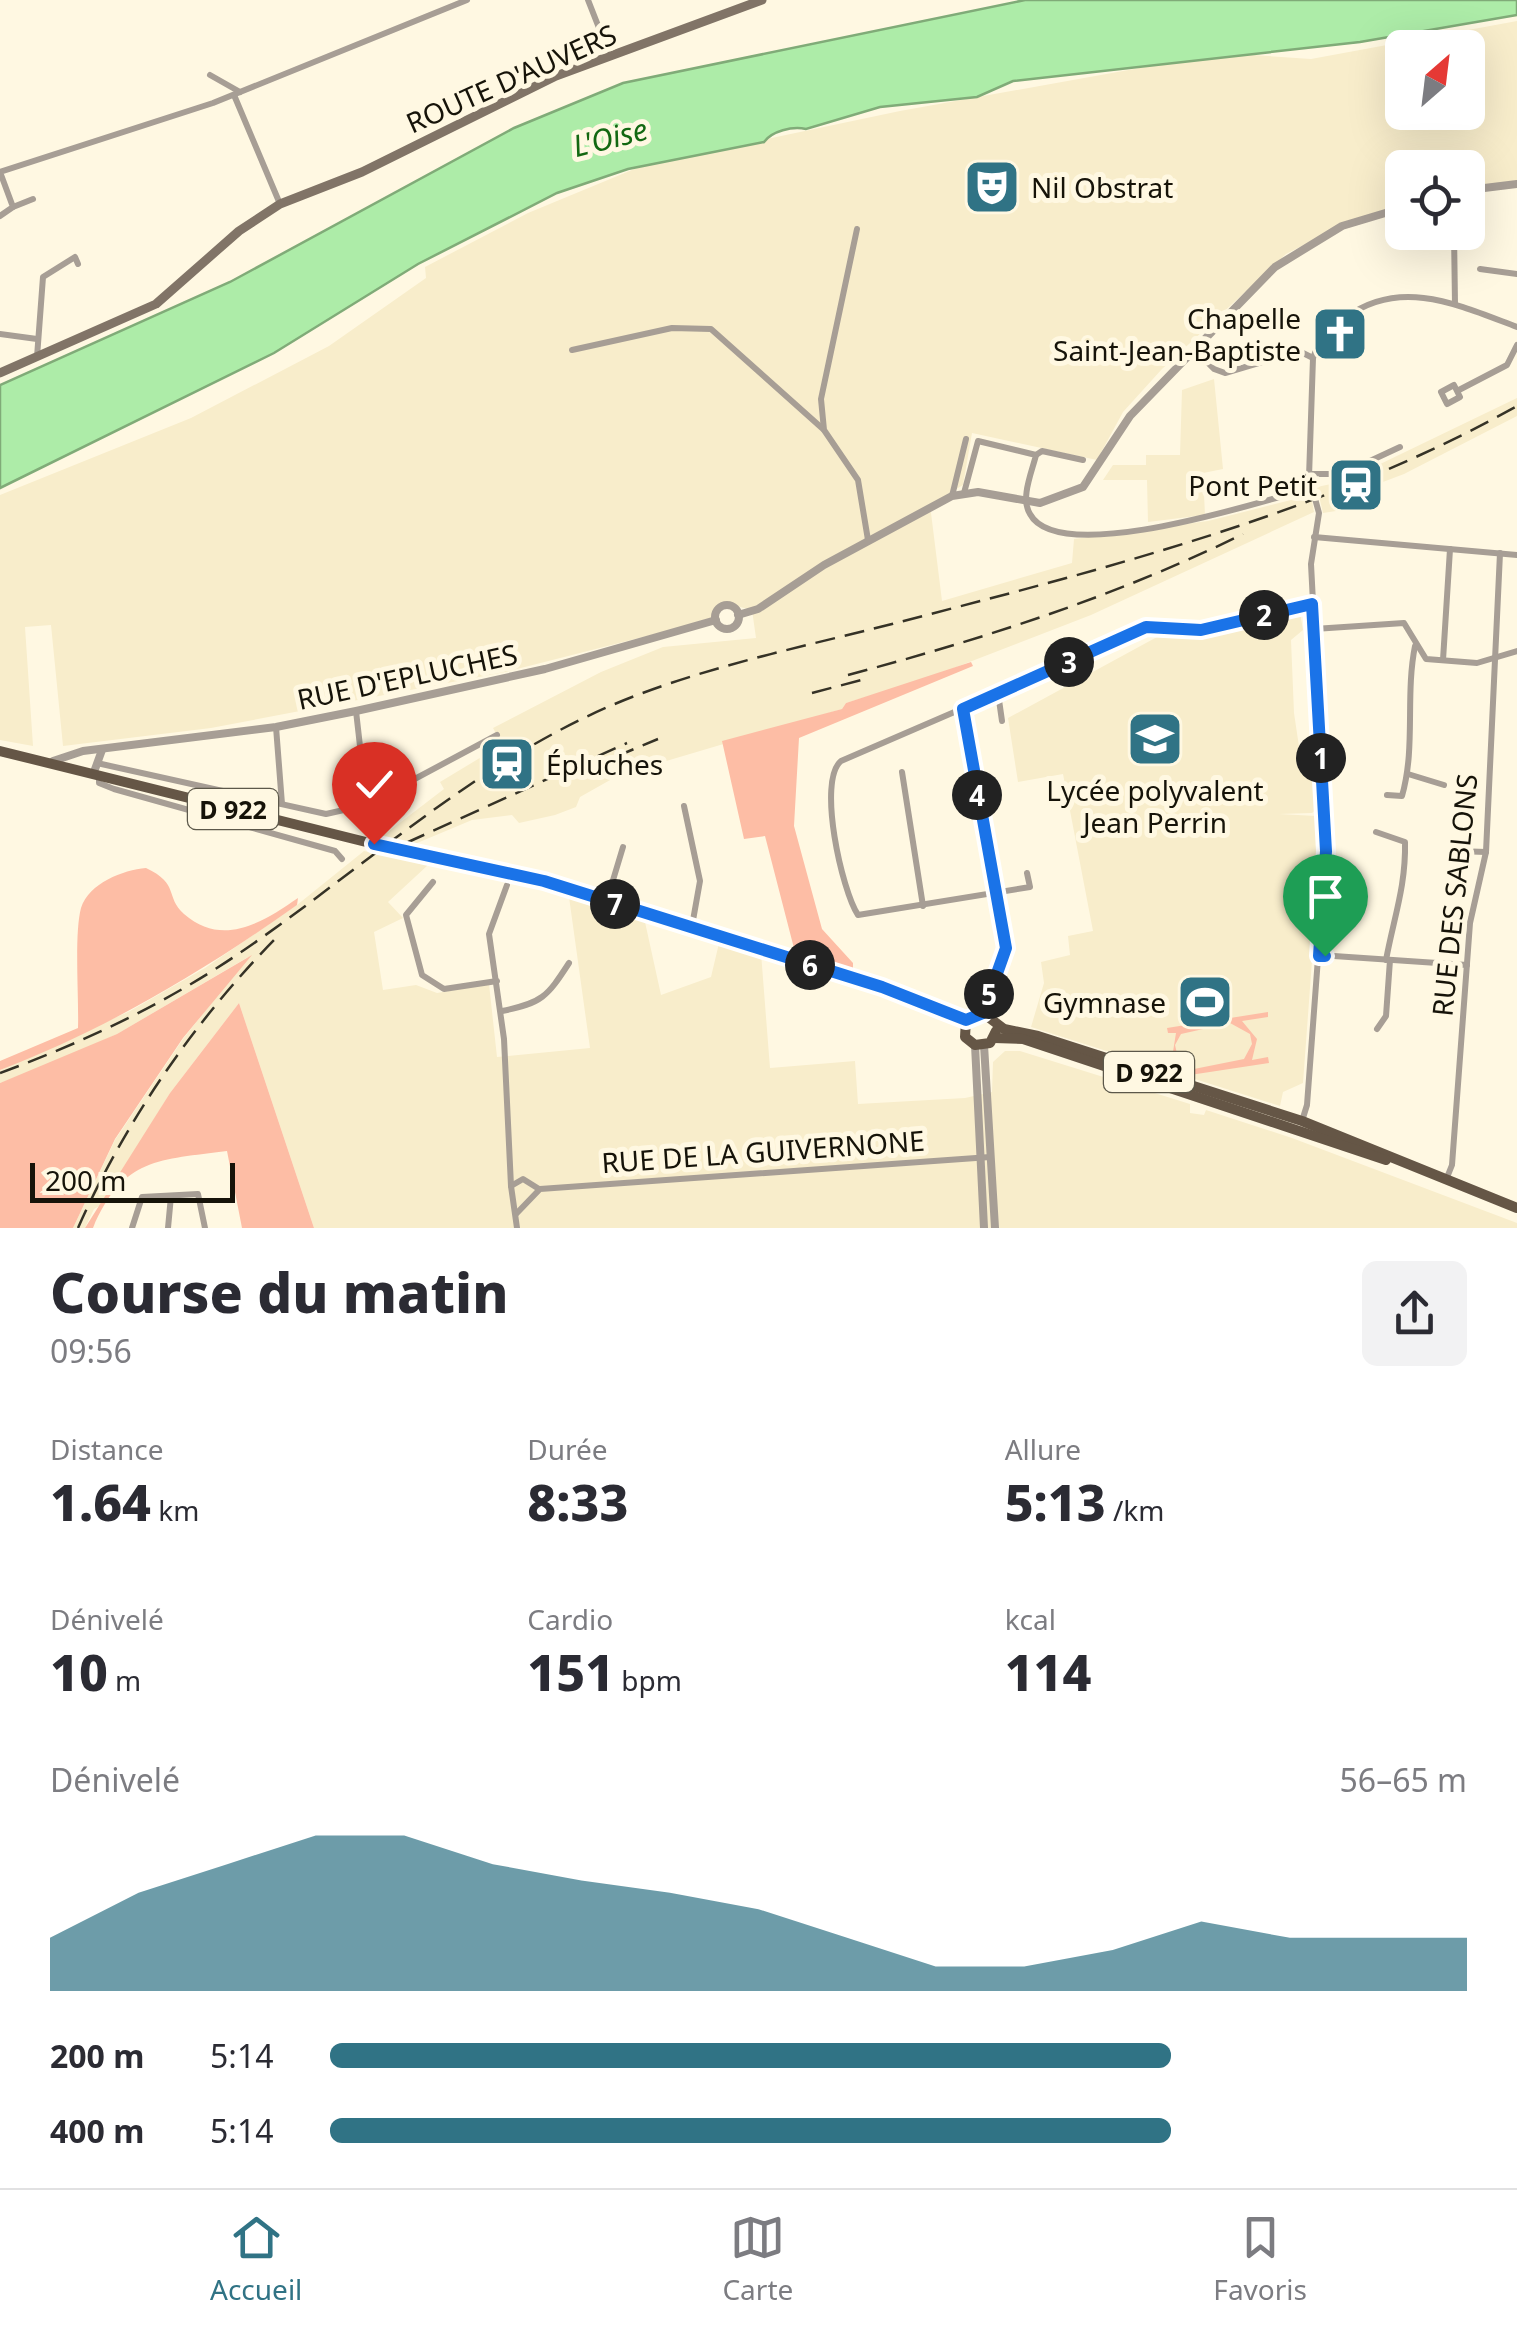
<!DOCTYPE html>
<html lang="fr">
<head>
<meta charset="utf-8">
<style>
  body { margin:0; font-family:"Noto Sans",sans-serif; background:#f2f2f3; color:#2b2b33; height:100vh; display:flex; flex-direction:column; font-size:38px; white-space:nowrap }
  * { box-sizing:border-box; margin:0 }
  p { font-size:32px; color:#7c7c81 }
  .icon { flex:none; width:55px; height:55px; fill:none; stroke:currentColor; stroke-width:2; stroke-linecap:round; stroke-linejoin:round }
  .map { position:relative; height:1228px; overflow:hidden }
  .details { display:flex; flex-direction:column; background:#fff; flex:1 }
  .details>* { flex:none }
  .needle { width:65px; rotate:28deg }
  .tools { position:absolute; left:1385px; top:30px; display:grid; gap:20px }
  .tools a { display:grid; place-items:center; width:100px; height:100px; border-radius:15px; background:#fff; box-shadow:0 10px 40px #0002; font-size:50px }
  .scale { position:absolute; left:30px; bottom:25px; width:205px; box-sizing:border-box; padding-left:10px; border:5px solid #161309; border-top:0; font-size:28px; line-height:35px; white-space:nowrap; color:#161309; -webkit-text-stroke:8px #fff8e2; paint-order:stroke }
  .pin { position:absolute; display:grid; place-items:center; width:85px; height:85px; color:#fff; margin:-102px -42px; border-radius:50% 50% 50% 0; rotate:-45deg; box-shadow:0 0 10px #0007 }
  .pin .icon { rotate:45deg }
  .km { position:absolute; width:50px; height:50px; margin:-25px; border-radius:50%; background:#222; color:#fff; font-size:28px; line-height:50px; text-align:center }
  .round { display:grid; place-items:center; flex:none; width:105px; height:105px; border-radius:15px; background:#f2f2f3 }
  .head { display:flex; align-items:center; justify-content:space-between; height:170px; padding:0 50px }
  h1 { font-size:55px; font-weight:800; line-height:75px }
  .metrics { display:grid; grid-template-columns:repeat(3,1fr); gap:15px; height:170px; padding:10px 50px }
  .metrics div { display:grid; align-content:center }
  .metrics b { font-size:50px; font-weight:800 }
  .metrics small { font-size:28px; font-weight:400 }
  .metrics p { font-size:28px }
  .chart { height:280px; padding:20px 50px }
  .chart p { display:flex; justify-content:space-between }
  .chart svg { width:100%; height:180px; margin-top:10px; fill:#307385; opacity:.7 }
  ul { padding:0 50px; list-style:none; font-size:32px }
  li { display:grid; grid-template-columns:160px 120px 1fr; align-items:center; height:75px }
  li i { height:25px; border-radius:12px; background:#307385 }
  .dock { display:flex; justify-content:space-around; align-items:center; height:140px; border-top:2px solid #e1e1e2; background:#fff; font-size:28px; color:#7c7c81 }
  .dock a { display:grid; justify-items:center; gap:5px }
  .dock .on { color:#307385 }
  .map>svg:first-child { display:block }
  .built { fill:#f8edcb; fill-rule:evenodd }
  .green { fill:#fdbda5; fill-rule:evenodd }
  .water { fill:#adeca8; stroke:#80ab78; stroke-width:2.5 }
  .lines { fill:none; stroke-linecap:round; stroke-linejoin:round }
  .pedestrian { stroke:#a79e95; stroke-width:5 }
  .minor { stroke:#a79e95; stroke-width:6 }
  .tertiary { stroke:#a79e95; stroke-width:8 }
  .secondary { stroke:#817467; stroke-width:9 }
  .primary { stroke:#655646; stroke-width:10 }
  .rail { stroke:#353226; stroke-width:2.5; stroke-dasharray:20 10; stroke-linecap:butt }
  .primary-bridge { stroke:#655646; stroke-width:10 }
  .route-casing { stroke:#fff; stroke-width:20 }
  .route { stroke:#1a73e8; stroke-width:12 }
  .labels { text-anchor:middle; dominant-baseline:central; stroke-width:10; stroke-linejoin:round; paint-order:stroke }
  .shield { fill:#fff8e2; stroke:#5c584a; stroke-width:2.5 }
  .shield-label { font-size:25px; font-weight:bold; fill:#161309 }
  .street-label { font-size:28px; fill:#161309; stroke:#fff8e2 }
  .poi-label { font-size:28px; fill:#161309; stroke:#fff8e2; text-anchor:end }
  .water-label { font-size:30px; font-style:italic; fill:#136812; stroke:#fff8e2 }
</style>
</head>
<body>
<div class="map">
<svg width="1517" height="1228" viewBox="0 0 1517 1228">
  <rect width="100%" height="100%" fill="#fff8e2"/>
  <g class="built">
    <path d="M1517 21V185L1468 186V168H1402V204L1349 222 1286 254 1162 369 1123 412 1097 460 972 433 963 485 930 505 942 601 1072 563 1074 539 1208 521 1311 495 1314 512 1091 615 928 678 846 703 842 709 619 775 580 797 576 807 555 815 519 823 512 815 472 820 410 846 380 838 444 789 440 782 493 750 506 752 493 728 601 672 663 647 756 638 752 610 724 603 710 620 505 672 211 728 63 746 51 625 25 627 33 746 0 740V495L191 418 329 346 426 278 425 267 528 213 644 165 900 111 1223 53 1311 59ZM1402 48H1468V112H1402Z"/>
    <path d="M1214 379 1223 469 1203 473 1205 515 1148 522 1147 480H1103L1113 465H1146V455H1180L1182 390Z"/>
    <path d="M1517 398V416L1404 474 1338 499 1333 502 1336 511 1323 513 1317 487 1345 481Z"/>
    <path d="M1300 613 1303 630 1291 640 1294 713 1301 760 1314 777 1319 807 1312 813 1279 814 1316 816 1320 852 1303 1083 1283 1092 1280 1106 1031 1027 1044 983 1041 962 1070 955 1068 936 1093 931 1063 774 1018 782 1008 718 1157 637 1193 636Z"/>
    <path d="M364 851 428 865 388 902 403 918 374 932 383 990 416 985 437 993 489 984 497 1057 590 1048 569 897 645 922 661 995 711 977 720 939 761 953 770 1068 855 1061 858 1104 965 1098 992 1092 993 1062 1005 1051H1020L1190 1104V1113L1204 1115 1206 1110 1292 1138 1517 1223V1228H314L239 1003 170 1093 103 1204 94 1209 85 1228H73L115 1140 183 1039 248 957 117 1034 51 1064 0 1083V1070L130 1011 205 968 297 905Z"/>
  </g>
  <g class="green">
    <path d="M971 662 973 666 799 738 794 826 822 929 853 963V972L796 956 765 836 744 839 722 741 842 709 846 703Z"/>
    <path d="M146 868C180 884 165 897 184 914 223 948 263 922 298 898L297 905C204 971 107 1029 0 1070V1061L78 1028C79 998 74 934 81 908 89 883 123 870 146 868Z"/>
    <path d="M252 955 183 1038 115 1139 73 1228H0V1083L117 1034Z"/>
    <path d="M239 1003 314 1228H242L227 1151C160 1160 123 1157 93 1228H85L170 1093Z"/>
    <path d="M1268 1012V1017L1242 1021 1257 1039 1252 1060 1268 1057 1269 1063 1190 1075 1172 1058 1176 1033H1168L1167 1028ZM1230 1023 1250 1034 1252 1044 1244 1059 1194 1069 1179 1062 1175 1045 1181 1034Z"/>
  </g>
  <path class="water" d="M1025 0H1517V15L1360 42 1013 81 977 97 880 107 806 129C792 126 772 131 764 142L628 169 557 193 418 264 274 353 0 488V385L230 282 514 128 623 83Z"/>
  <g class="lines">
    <path class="pedestrian" d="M1084 656 1103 647"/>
    <g class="minor">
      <path d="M588 0 610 56"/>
      <path d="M210 75 240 92"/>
      <path d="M234 95 280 204"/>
      <path d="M13 207 33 199"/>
      <path d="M0 216 13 207 0 172 213 103 467 0"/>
      <path d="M857 229 821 399 824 430 858 480 868 540"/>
      <path d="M1454 232 1455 304"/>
      <path d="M1480 269 1517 274"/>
      <path d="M0 334 37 339"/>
      <path d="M572 350 672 328 711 329 823 429"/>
      <path d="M1195 350 1214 369 1225 373 1299 351 1313 358"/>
      <path d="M37 357 43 277 75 257 78 264"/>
      <path d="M1457 391 1454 385 1441 392 1447 404 1460 397 1457 391 1507 365 1517 345"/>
      <path d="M1036 455 1042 451 1083 460"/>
      <path d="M1308 474H1342L1400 447"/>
      <path d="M964 493 978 441 1036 455C1032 472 1020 498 1030 514 1059 568 1263 501 1311 488"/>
      <path d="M952 496 966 439"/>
      <path d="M1314 537 1517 555"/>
      <path d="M1314 629 1404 623 1426 659 1477 663 1517 651"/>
      <path d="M1103 647 1146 627 1201 630 1313 604"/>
      <path d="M1443 660 1450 549"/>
      <path d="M998 693 1002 721"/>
      <path d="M963 709 1006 948 983 1013"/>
      <path d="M356 711 361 755"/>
      <path d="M276 727 282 804"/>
      <path d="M97 763 326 814 366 805 497 735"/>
      <path d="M902 772 923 906"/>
      <path d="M1408 774 1444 785"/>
      <path d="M99 775V783L114 789 335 851 342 859"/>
      <path d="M1387 795 1402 796C1416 747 1405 696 1415 646"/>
      <path d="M684 806 700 881 692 926"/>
      <path d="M1376 832 1405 842C1406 886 1394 917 1386 960"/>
      <path d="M1457 851 1486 852"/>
      <path d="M1027 873 1030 887 858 915C842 891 817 781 841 761L1084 656"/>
      <path d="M433 882 406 915 422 975 444 989 497 981"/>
      <path d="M507 885 489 934 504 1039 511 1186"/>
      <path d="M607 900 623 847"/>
      <path d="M1319 955 1467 965"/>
      <path d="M502 1011C542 1003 547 997 569 963"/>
      <path d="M1377 1029 1386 1016 1390 960"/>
      <path d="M1302 1121 1307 1105 1326 851 1311 564 1319 513 1309 477 1313 358C1319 340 1332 328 1347 317 1401 277 1461 306 1517 327"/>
      <path d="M1446 1180 1452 1165 1470 923 1486 852 1500 553"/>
      <path d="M516 1214 540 1189 990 1157"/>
      <path d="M132 1228 142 1197 198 1194 205 1228"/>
      <path d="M168 1228 171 1196"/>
      <path d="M517 1228 511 1186 523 1179 539 1189"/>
    </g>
    <g class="tertiary">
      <path d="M1468 190 1517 184"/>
      <circle cx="727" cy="617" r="12"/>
      <path d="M738 615 758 609 824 565 952 496 978 492 1040 503 1083 487 1130 416 1275 267 1342 226 1402 208"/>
      <path d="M53 761 83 751 276 727 356 711 545 669 716 620"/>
      <path d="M94 772 102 750"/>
      <path d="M975 1045 984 1228"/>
      <path d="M984 1045 995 1228"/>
    </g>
    <path class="secondary" d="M0 373 156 304 239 231 280 204 362 172 556 76 762 0"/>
    <g class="primary">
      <path d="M0 751 374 844"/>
      <path d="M402 851 544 881 882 987 966 1020"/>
      <path d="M966 1020 983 1013 1004 1029 1038 1036 1302 1121 1517 1208"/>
      <path d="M966 1020 965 1037 975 1045 990 1043 996 1031"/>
      <path d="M994 1038 1023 1039 1386 1160"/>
    </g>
    <g class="rail">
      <path d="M848 675C983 639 1117 596 1243 534"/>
      <path d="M812 693 865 679"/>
      <path d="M615 757 658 739"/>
      <path d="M406 843 627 743"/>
      <path d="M0 1073C87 1041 171 1001 247 948 367 865 474 765 610 706 699 668 798 648 892 624 1104 569 1324 514 1517 406"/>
      <path d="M78 1228C125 1122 193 1023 274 940"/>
    </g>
    <path class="primary-bridge" d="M374 844 402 851"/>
  </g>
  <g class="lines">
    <g class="route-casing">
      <path id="route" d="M374 844 544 881 882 987 966 1020 983 1013 1006 948 963 709 1146 627 1201 630 1312 604 1326 851 1319 956H1325"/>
    </g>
    <use href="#route" class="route"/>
  </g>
  <defs>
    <g id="theatre-square" transform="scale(2.875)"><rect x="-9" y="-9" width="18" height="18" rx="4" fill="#307385" stroke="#fff8e2"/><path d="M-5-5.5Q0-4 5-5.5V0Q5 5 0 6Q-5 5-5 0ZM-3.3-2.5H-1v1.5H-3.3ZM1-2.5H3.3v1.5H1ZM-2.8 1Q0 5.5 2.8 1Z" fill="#fff"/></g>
    <g id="church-square" transform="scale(2.875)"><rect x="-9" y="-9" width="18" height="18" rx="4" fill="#307385" stroke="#fff8e2"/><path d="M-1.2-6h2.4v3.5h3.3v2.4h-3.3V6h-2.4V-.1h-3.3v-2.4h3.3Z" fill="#fff"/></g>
    <g id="station-square" transform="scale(2.875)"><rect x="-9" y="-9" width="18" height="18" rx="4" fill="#307385" stroke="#fff8e2"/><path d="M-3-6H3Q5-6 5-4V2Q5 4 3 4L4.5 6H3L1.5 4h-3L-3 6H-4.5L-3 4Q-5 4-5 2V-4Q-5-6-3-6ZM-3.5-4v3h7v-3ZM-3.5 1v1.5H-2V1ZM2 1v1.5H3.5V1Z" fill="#fff"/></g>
    <g id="school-square" transform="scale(2.875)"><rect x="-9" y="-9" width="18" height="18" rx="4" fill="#307385" stroke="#fff8e2"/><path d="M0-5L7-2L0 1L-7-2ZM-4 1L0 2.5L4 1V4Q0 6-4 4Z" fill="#fff"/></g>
    <g id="stadium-square" transform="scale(2.875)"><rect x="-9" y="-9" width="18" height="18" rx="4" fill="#307385" stroke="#fff8e2"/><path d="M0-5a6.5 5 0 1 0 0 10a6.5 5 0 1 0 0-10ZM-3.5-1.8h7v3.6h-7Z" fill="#fff"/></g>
  </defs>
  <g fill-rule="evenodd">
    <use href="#theatre-square" x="992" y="187"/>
    <use href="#church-square" x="1340" y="334"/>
    <use href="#station-square" x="1356" y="485"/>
    <use href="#school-square" x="1155" y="739"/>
    <use href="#station-square" x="507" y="764"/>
    <use href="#stadium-square" x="1205" y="1002"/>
  </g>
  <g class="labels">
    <g class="shield">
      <rect x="188" y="789" width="90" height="40" rx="8"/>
      <rect x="1104" y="1052" width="90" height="40" rx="8"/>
    </g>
    <g class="shield-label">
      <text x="233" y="809">D 922</text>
      <text x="1149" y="1072">D 922</text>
    </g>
    <g class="street-label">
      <text transform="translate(511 78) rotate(-24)">ROUTE D'AUVERS</text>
      <text transform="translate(407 676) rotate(-12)">RUE D'EPLUCHES</text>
      <text transform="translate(1454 895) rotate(-84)">RUE DES SABLONS</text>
      <text transform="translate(763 1151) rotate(-4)">RUE DE LA GUIVERNONE</text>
    </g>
    <g class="poi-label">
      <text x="1031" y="187" text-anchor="start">Nil Obstrat</text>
      <text x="1301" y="318">Chapelle<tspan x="1301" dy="32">Saint-Jean-Baptiste</tspan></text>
      <text x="1317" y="485">Pont Petit</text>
      <text x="546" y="764" text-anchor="start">Épluches</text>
      <text x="1155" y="790" text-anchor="middle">Lycée polyvalent<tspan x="1155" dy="32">Jean Perrin</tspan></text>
      <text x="1166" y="1002">Gymnase</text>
    </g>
    <g class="water-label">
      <text transform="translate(610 137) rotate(-14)">L'Oise</text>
    </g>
  </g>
</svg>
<div class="tools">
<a><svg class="needle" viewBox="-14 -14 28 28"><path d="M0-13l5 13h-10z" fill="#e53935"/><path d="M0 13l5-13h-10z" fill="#7c7c81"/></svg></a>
<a><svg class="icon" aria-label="locate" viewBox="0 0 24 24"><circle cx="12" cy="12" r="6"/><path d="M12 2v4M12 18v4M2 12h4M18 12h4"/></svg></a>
</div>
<div class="scale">200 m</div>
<div class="pin" style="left:1325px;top:956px;background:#1e9e55"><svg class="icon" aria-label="arrive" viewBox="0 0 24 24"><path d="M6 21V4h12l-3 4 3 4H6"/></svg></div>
<div class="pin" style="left:374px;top:844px;background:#d93025"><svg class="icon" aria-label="check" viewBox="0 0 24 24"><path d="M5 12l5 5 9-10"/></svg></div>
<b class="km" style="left:1321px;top:758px">1</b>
<b class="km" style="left:1264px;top:615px">2</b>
<b class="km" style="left:1069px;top:662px">3</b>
<b class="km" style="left:977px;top:795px">4</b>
<b class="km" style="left:989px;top:994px">5</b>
<b class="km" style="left:810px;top:965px">6</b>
<b class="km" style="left:615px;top:904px">7</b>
</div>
<section class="details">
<div class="head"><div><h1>Course du matin</h1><p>09:56</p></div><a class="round"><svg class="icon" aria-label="share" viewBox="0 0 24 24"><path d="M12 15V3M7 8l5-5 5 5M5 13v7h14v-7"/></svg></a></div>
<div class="metrics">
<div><p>Distance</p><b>1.64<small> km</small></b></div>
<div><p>Durée</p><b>8:33</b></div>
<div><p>Allure</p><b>5:13<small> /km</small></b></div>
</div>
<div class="metrics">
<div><p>Dénivelé</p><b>10<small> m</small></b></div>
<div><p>Cardio</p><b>151<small> bpm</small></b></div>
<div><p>kcal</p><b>114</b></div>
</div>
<div class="chart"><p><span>Dénivelé</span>56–65 m</p>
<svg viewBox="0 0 160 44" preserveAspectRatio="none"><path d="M0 44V31L10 20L20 13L30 6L40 6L50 13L60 17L70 20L80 24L90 31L100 38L110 38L120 34L130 27L140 31L150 31L160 31V44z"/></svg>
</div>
<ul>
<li><b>200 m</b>5:14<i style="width:74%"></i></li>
<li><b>400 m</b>5:14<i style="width:74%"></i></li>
</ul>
</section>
<nav class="dock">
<a class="on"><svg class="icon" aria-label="home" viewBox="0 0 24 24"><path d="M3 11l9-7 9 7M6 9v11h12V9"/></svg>Accueil</a>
<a><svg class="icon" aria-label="map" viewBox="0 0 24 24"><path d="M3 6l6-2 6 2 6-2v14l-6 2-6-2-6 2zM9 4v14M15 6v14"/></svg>Carte</a>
<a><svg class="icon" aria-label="saved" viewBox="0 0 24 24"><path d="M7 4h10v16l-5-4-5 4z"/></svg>Favoris</a>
</nav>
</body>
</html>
